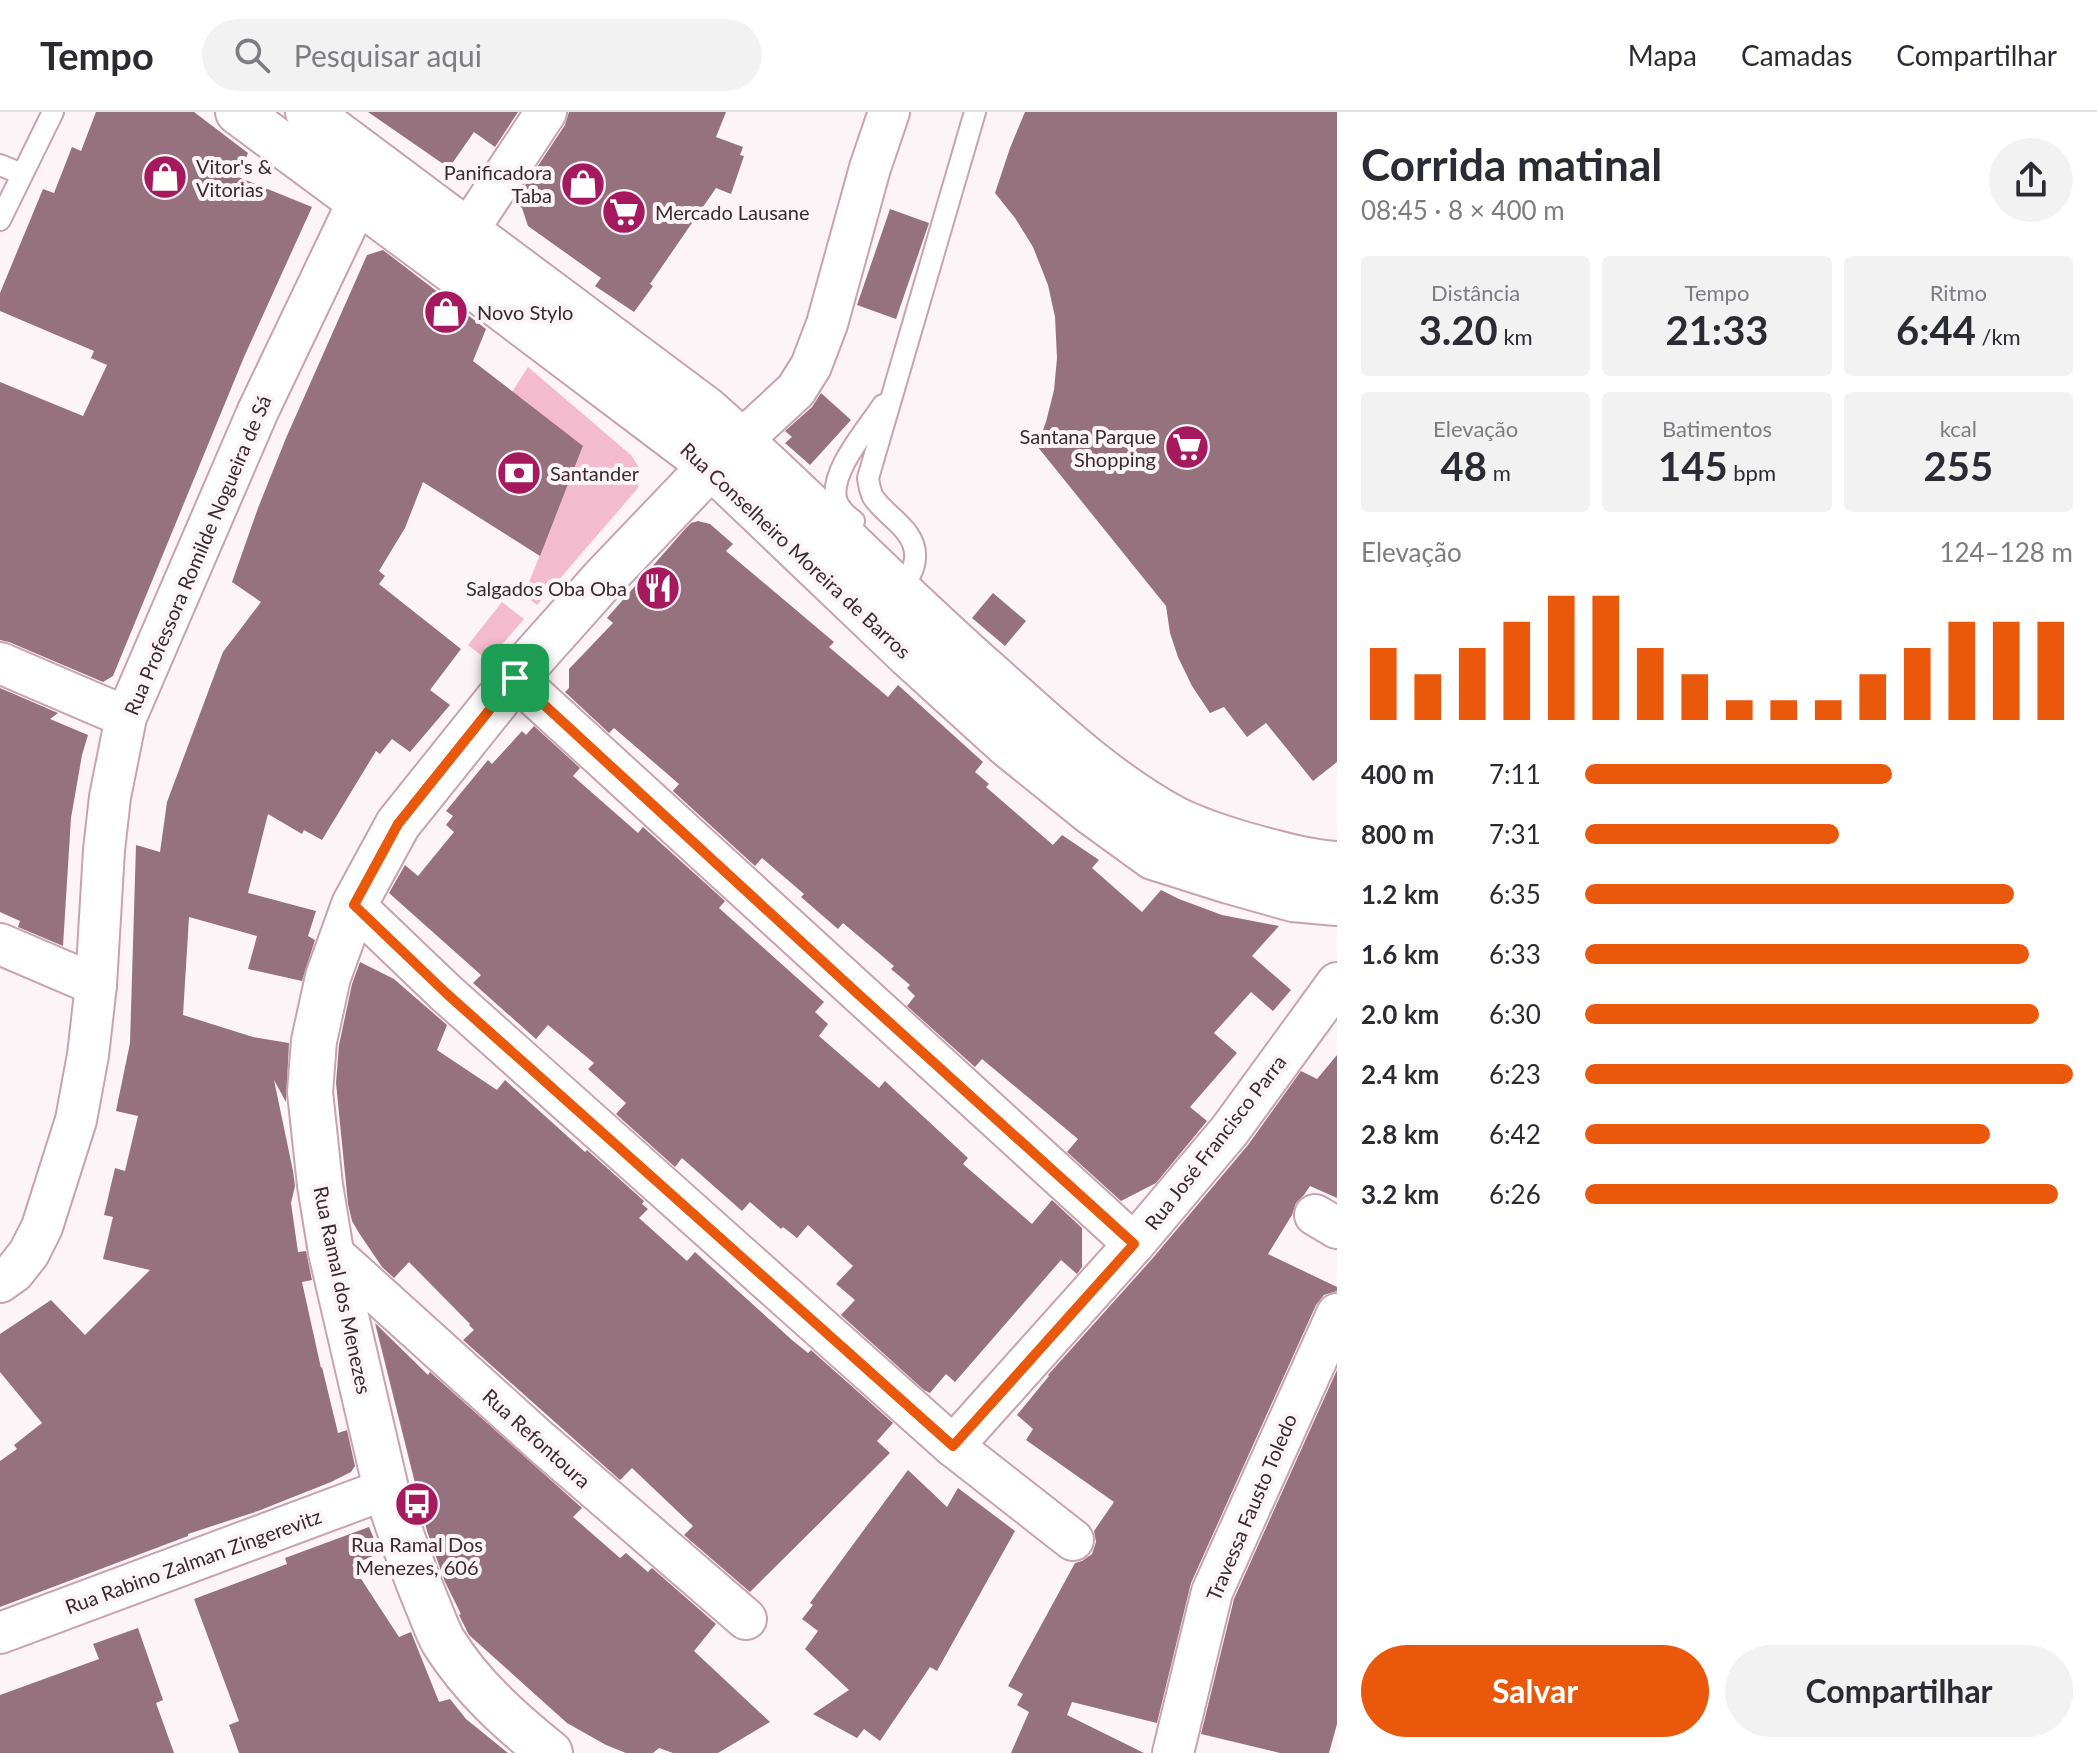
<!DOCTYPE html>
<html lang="pt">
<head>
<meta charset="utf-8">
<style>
  body { margin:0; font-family:Lato,sans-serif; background:#f2f2f3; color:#2b2b33; height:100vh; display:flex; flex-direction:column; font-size:30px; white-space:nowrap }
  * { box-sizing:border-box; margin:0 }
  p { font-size:26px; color:#7c7c81 }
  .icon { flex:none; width:44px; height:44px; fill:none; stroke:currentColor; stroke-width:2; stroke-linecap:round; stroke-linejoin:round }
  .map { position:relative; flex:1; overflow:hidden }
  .side { display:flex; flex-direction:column; background:#fff; width:760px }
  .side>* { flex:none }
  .pin { position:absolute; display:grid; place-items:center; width:68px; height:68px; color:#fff; margin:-34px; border-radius:16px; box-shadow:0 4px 12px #0006 }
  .round { display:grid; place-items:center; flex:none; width:84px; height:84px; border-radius:42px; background:#f2f2f3 }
  .head { display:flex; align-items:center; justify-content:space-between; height:136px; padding:0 24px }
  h1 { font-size:44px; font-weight:700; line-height:60px }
  .stats { display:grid; grid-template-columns:repeat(3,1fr); gap:12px; height:136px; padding:8px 24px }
  .stats div { display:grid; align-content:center; border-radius:8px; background:#f2f2f3; text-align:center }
  .stats b { font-size:40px; font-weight:700 }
  .stats small { font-size:22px; font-weight:400 }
  .stats p { font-size:22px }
  .chart { height:224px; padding:16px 24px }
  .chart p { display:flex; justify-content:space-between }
  .chart svg { width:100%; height:144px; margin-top:8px; stroke:#ea580c; stroke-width:6 }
  .button { display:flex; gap:16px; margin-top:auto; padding:16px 24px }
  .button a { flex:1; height:92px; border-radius:48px; background:#ea580c; color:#fff; font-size:32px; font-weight:700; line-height:92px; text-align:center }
  .button a+a { background:#f2f2f3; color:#2b2b33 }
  ul { padding:0 24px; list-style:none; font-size:26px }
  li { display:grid; grid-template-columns:128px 96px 1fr; align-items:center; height:60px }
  li i { height:20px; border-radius:10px; background:#ea580c }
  header { display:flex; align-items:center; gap:48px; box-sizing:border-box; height:112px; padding:0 40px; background:#fff; border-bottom:2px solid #e1e1e2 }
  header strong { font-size:38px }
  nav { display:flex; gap:44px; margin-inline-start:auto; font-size:28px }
  .search { width:560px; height:72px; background:#f2f2f3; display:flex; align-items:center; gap:20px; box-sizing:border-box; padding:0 28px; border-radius:44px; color:#7c7c81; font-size:30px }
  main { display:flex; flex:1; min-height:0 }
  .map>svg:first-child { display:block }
  .green { fill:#f3bbcd }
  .building { fill:#96727e }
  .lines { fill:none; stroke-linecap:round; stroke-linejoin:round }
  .service-casing { stroke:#c9a2ae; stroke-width:24 }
  .minor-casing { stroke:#c9a2ae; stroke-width:44 }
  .tertiary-casing { stroke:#c9a2ae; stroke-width:48 }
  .secondary-casing { stroke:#c9a2ae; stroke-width:48 }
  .service { stroke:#fff; stroke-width:20 }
  .minor { stroke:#fff; stroke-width:40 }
  .tertiary { stroke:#fff; stroke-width:44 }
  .secondary { stroke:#fff; stroke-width:44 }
  .route-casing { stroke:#fff; stroke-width:16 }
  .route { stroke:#ea580c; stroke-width:10 }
  .labels { text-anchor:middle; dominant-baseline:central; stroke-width:8; stroke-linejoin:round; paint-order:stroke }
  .poi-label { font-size:20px; fill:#3a2b30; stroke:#fcf4f6; text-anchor:start }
  .street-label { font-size:20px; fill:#3a2b30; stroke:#fcf4f6 }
</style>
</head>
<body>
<header>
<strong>Tempo</strong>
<div class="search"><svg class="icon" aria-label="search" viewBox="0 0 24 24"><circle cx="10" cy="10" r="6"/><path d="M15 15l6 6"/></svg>Pesquisar aqui</div>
<nav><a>Mapa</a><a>Camadas</a><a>Compartilhar</a></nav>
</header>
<main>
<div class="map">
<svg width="1337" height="1641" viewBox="0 0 1337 1641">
  <rect width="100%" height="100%" fill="#fcf4f6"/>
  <g class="green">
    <path d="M528 255 632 344 640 358 638 376 537 493 524 483 583 335 512 280Z"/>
    <path d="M502 490 524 507 488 549 468 533Z"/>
  </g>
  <g class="building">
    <path d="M96 0H194L248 41 238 65 312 95 244 245 113 564 103 570 9 530 0 528V270L83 304 107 253 91 246 94 239 0 199V181L43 77 54 81 72 35 81 39Z"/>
    <path d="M368 0H518L495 35 474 20 449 56Z"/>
    <path d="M569 0H726L716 25 743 35 740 43 744 44 731 82 716 76 650 172 653 174 634 200 595 174 601 166 528 114 522 96 514 90 565 13Z"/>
    <path d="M1025 0H1337V650L1313 669 1266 611 1247 625 1224 595 1210 601 1192 574 1178 545 1170 521 1166 494 1037 334 1046 310 1054 278 1057 246 1055 205 1048 173 1033 135 1015 106 995 81 1010 36Z"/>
    <path d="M890 97 929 111 896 207 857 193Z"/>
    <path d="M383 138 486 217 473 249 583 334 540 444 423 370 405 416 379 459 385 464 379 472 461 537 430 578 450 593 410 640 392 627 380 642 376 639 322 728 304 718 302 722 268 702 248 781 316 799 308 824 315 828 302 869 248 857 257 824 189 805 183 903 253 925 289 931 286 990 274 968 293 1059 295 1074 291 1091 298 1140 306 1139 312 1168 302 1170 321 1256 322 1255 338 1321 347 1318 355 1354 351 1360 331 1370 258 1399 188 1422V1424L0 1495V1349L17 1337 14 1333 42 1311 0 1260V1222L51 1188 85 1223 150 1158 103 1147 113 1105 104 1103 115 1056 125 1059 138 1004 116 999 130 931 136 733 160 740 167 690 223 540 261 490 232 470 258 396 286 326 367 143Z"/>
    <path d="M821 281 851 308 810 353 785 331 792 325 785 319 812 295Z"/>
    <path d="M698 409 710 412 733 432 726 439 834 530 829 535 888 585 898 573 983 650 975 660 989 672 986 675 1053 733 1062 723 1099 748 1092 756 1142 800 1161 778 1179 787 1222 803 1279 814 1252 844 1291 878 1273 899 1251 880 1214 921 1237 941 1190 995 1207 1009 1156 1071 1121 1089 1067 1040 1078 1027 982 947 975 955 907 894 915 884 907 876 910 873 891 857 894 854 843 811 838 817 801 785 804 782 762 746 755 754 673 679 679 672 614 616 609 621 565 580 569 576V557L613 511 607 506 686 416 691 411Z"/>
    <path d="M993 481 1026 509 1005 534 972 506Z"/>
    <path d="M0 576 58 601 50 607 88 623 82 643 71 706 63 834 18 815 20 809 0 800Z"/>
    <path d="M534 614 580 656 573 664 638 721 643 715 725 789 719 796 824 890 815 900 828 912 819 924 879 976 885 969 968 1046 963 1052 1032 1112 1052 1088 1082 1116V1155L1077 1162 1061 1148 955 1270 946 1262 930 1281 924 1278 841 1203 855 1188 836 1172 853 1154 808 1113 797 1126 783 1115 781 1117 750 1090 742 1099 682 1046 675 1055 616 1002 626 991 588 957 594 951 548 913 536 927 473 871 481 863 389 781 405 753 418 764 454 720 446 713 453 704 446 699 488 648 492 652 522 619 526 623Z"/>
    <path d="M360 850 394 867 447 913 437 938 497 978 505 968 585 1040 587 1038 644 1089 642 1092 648 1097 639 1106 687 1149 695 1140 792 1228 808 1241 811 1238 893 1311 877 1329 890 1341 750 1480 684 1423 693 1414 632 1356 620 1368 463 1228 474 1218 469 1213 470 1212 409 1150 394 1166 382 1155 359 1121 352 1109 348 1092 336 971 339 933 352 872Z"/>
    <path d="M1337 943V1086L1310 1074 1304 1083 1296 1091 1292 1103 1268 1142 1337 1175V1179L1324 1183 1316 1193 1191 1471 1157 1611 1072 1590 1067 1603 1144 1641H1011L1029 1600 1017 1593 1023 1582 1008 1574 1075 1451 1082 1449 1092 1442 1096 1430 1094 1419 1114 1390 1026 1328 1033 1317 1017 1303 1049 1264 1048 1263 1152 1147 1248 1033 1301 959 1317 967Z"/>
    <path d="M375 1211 428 1263 430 1260 582 1396 573 1405 620 1446 626 1441 648 1460 652 1456 716 1512 694 1539 770 1610 718 1641H673L659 1636 653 1641H626L606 1633 567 1611 469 1523 459 1503 461 1502 445 1470 427 1419Z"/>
    <path d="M1337 1258V1612L1329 1641H1280L1201 1622 1234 1487Z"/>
    <path d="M908 1358 947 1395 958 1376 1015 1419 937 1559 930 1555 880 1629 864 1617 857 1626 813 1602 849 1578 805 1537 818 1519 802 1507 813 1493 810 1491Z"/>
    <path d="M369 1415 380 1441 352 1453 399 1525 411 1520 439 1590 450 1587 466 1607 508 1641H239L229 1613 239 1609 194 1487 287 1452 285 1446Z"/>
    <path d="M138 1516 163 1588 156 1591 174 1641H0V1583L99 1547 93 1532Z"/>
  </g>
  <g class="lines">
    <g class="service-casing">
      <g id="service">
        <path d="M0 53 22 62"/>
        <path d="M0 108 53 0"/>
        <path d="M854 409C847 404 840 397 837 390 827 362 868 316 883 293"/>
        <path d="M900 481C905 471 915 458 915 446 917 418 886 405 873 385 870 379 869 373 868 366L975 0"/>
      </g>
    </g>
    <g class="minor-casing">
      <g id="minor">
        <path d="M449 147 546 0"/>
        <path d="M741 329 796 278 811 254 827 212 870 56 889 0"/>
        <path d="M0 551 126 605"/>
        <path d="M515 566 1134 1132"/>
        <path d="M354 793 446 881 953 1334 1134 1132 1230 1018 1337 871"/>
        <path d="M0 832 96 873"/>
        <path d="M1315 1103 1337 1116"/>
        <path d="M331 1140 540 1329 746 1507"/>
        <path d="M0 1170 14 1160 29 1141 42 1115 76 1008 88 943 96 873 104 738 110 685 126 605 258 299 372 60"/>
        <path d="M953 1334 1073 1428"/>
        <path d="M0 1521 386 1377"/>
        <path d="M1173 1641 1212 1480 1337 1202"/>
      </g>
    </g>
    <g class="tertiary-casing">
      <path id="tertiary" d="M550 1641C509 1608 471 1574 443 1529 437 1518 433 1506 428 1494 412 1456 399 1417 386 1377L331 1140 320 1073 310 980 314 929 328 865 354 793 398 712 515 566 605 465 711 354 740 330"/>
    </g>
    <g class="secondary-casing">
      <g id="secondary">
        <path d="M238 0 445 153 711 354 910 544 1008 633 1091 700 1153 745 1229 769 1293 787 1337 791"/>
        <path d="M308 0 707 298C802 382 890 474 985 558 1045 611 1104 669 1175 707 1201 720 1243 733 1272 740 1294 746 1315 751 1337 752"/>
      </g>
    </g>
    <use href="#service" class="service"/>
    <use href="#minor" class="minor"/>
    <use href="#tertiary" class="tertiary"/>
    <use href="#secondary" class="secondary"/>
  </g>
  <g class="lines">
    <g class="route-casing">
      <path id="route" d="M515 566 857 881 1134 1132 953 1334 446 881 354 793 398 712Z"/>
    </g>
    <use href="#route" class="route"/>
  </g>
  <defs>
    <g id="shop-disc" transform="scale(2.3)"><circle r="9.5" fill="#a5195e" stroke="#fcf4f6"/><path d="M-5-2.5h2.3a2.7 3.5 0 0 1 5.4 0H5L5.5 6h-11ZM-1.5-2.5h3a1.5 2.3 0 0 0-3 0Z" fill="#fff"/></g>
    <g id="supermarket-disc" transform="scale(2.3)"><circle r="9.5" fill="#a5195e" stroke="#fcf4f6"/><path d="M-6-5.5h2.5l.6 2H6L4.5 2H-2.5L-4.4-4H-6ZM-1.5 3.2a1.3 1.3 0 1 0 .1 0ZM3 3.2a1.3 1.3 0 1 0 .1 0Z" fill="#fff"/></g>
    <g id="bank-disc" transform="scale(2.3)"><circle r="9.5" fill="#a5195e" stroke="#fcf4f6"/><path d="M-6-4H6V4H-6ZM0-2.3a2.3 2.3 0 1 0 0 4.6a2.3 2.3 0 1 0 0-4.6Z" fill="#fff"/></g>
    <g id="restaurant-disc" transform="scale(2.3)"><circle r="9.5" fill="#a5195e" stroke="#fcf4f6"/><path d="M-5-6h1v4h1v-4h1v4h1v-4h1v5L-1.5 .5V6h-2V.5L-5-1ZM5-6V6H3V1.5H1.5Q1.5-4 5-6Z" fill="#fff"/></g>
    <g id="bus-disc" transform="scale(2.3)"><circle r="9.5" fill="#a5195e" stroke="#fcf4f6"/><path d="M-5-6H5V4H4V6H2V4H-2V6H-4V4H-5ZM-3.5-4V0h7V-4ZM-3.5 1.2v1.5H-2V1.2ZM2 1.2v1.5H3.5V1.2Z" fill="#fff"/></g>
  </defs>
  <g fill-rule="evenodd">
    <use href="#shop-disc" x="165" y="65"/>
    <use href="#shop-disc" x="583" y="72"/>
    <use href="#supermarket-disc" x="624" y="100"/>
    <use href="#shop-disc" x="446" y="200"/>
    <use href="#supermarket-disc" x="1187" y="335"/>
    <use href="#bank-disc" x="519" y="361"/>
    <use href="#restaurant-disc" x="658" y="476"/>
    <use href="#bus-disc" x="417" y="1392"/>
  </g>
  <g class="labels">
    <g class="poi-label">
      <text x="196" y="54">Vitor's &amp;<tspan x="196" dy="23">Vitorias</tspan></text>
      <text x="552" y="60" text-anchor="end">Panificadora<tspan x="552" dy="23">Taba</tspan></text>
      <text x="655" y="100">Mercado Lausane</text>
      <text x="477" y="200">Novo Stylo</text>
      <text x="1156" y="324" text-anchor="end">Santana Parque<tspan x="1156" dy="23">Shopping</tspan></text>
      <text x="550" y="361">Santander</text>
      <text x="627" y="476" text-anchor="end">Salgados Oba Oba</text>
      <text x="417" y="1432" text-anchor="middle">Rua Ramal Dos<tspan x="417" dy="23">Menezes, 606</tspan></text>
    </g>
    <g class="street-label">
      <text transform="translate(796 438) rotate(43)">Rua Conselheiro Moreira de Barros</text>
      <text transform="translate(197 443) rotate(-67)">Rua Professora Romilde Nogueira de Sá</text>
      <text transform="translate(1215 1030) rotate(-52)">Rua José Francisco Parra</text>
      <text transform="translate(343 1178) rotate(78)">Rua Ramal dos Menezes</text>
      <text transform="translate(537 1326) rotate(42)">Rua Refontoura</text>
      <text transform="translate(1251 1395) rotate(-67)">Travessa Fausto Toledo</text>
      <text transform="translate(193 1449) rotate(-20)">Rua Rabino Zalman Zingerevitz</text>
    </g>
  </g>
</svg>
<div class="pin" style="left:515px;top:566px;background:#1e9e55"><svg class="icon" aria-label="arrive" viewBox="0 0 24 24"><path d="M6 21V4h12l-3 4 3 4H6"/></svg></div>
</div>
<section class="side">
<div class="head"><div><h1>Corrida matinal</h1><p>08:45 · 8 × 400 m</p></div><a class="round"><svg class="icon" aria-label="share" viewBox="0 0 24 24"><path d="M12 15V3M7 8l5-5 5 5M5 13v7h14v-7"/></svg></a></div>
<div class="stats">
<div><p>Distância</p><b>3.20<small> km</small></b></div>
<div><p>Tempo</p><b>21:33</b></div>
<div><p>Ritmo</p><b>6:44<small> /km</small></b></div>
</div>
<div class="stats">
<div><p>Elevação</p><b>48<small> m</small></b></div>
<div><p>Batimentos</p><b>145<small> bpm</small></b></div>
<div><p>kcal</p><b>255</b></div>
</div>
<div class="chart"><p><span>Elevação</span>124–128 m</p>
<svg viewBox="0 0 160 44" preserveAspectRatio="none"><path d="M5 44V22M15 44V30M25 44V22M35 44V14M45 44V6M55 44V6M65 44V22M75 44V30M85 44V38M95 44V38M105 44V38M115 44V30M125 44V22M135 44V14M145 44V14M155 44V14"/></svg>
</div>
<ul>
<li><b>400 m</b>7:11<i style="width:63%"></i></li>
<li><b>800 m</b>7:31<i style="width:52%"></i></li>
<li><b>1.2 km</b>6:35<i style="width:88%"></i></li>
<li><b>1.6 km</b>6:33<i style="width:91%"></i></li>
<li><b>2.0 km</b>6:30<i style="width:93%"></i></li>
<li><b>2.4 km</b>6:23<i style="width:100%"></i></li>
<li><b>2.8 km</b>6:42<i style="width:83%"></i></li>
<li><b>3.2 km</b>6:26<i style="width:97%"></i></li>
</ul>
<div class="button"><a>Salvar</a><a>Compartilhar</a></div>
</section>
</main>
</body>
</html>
